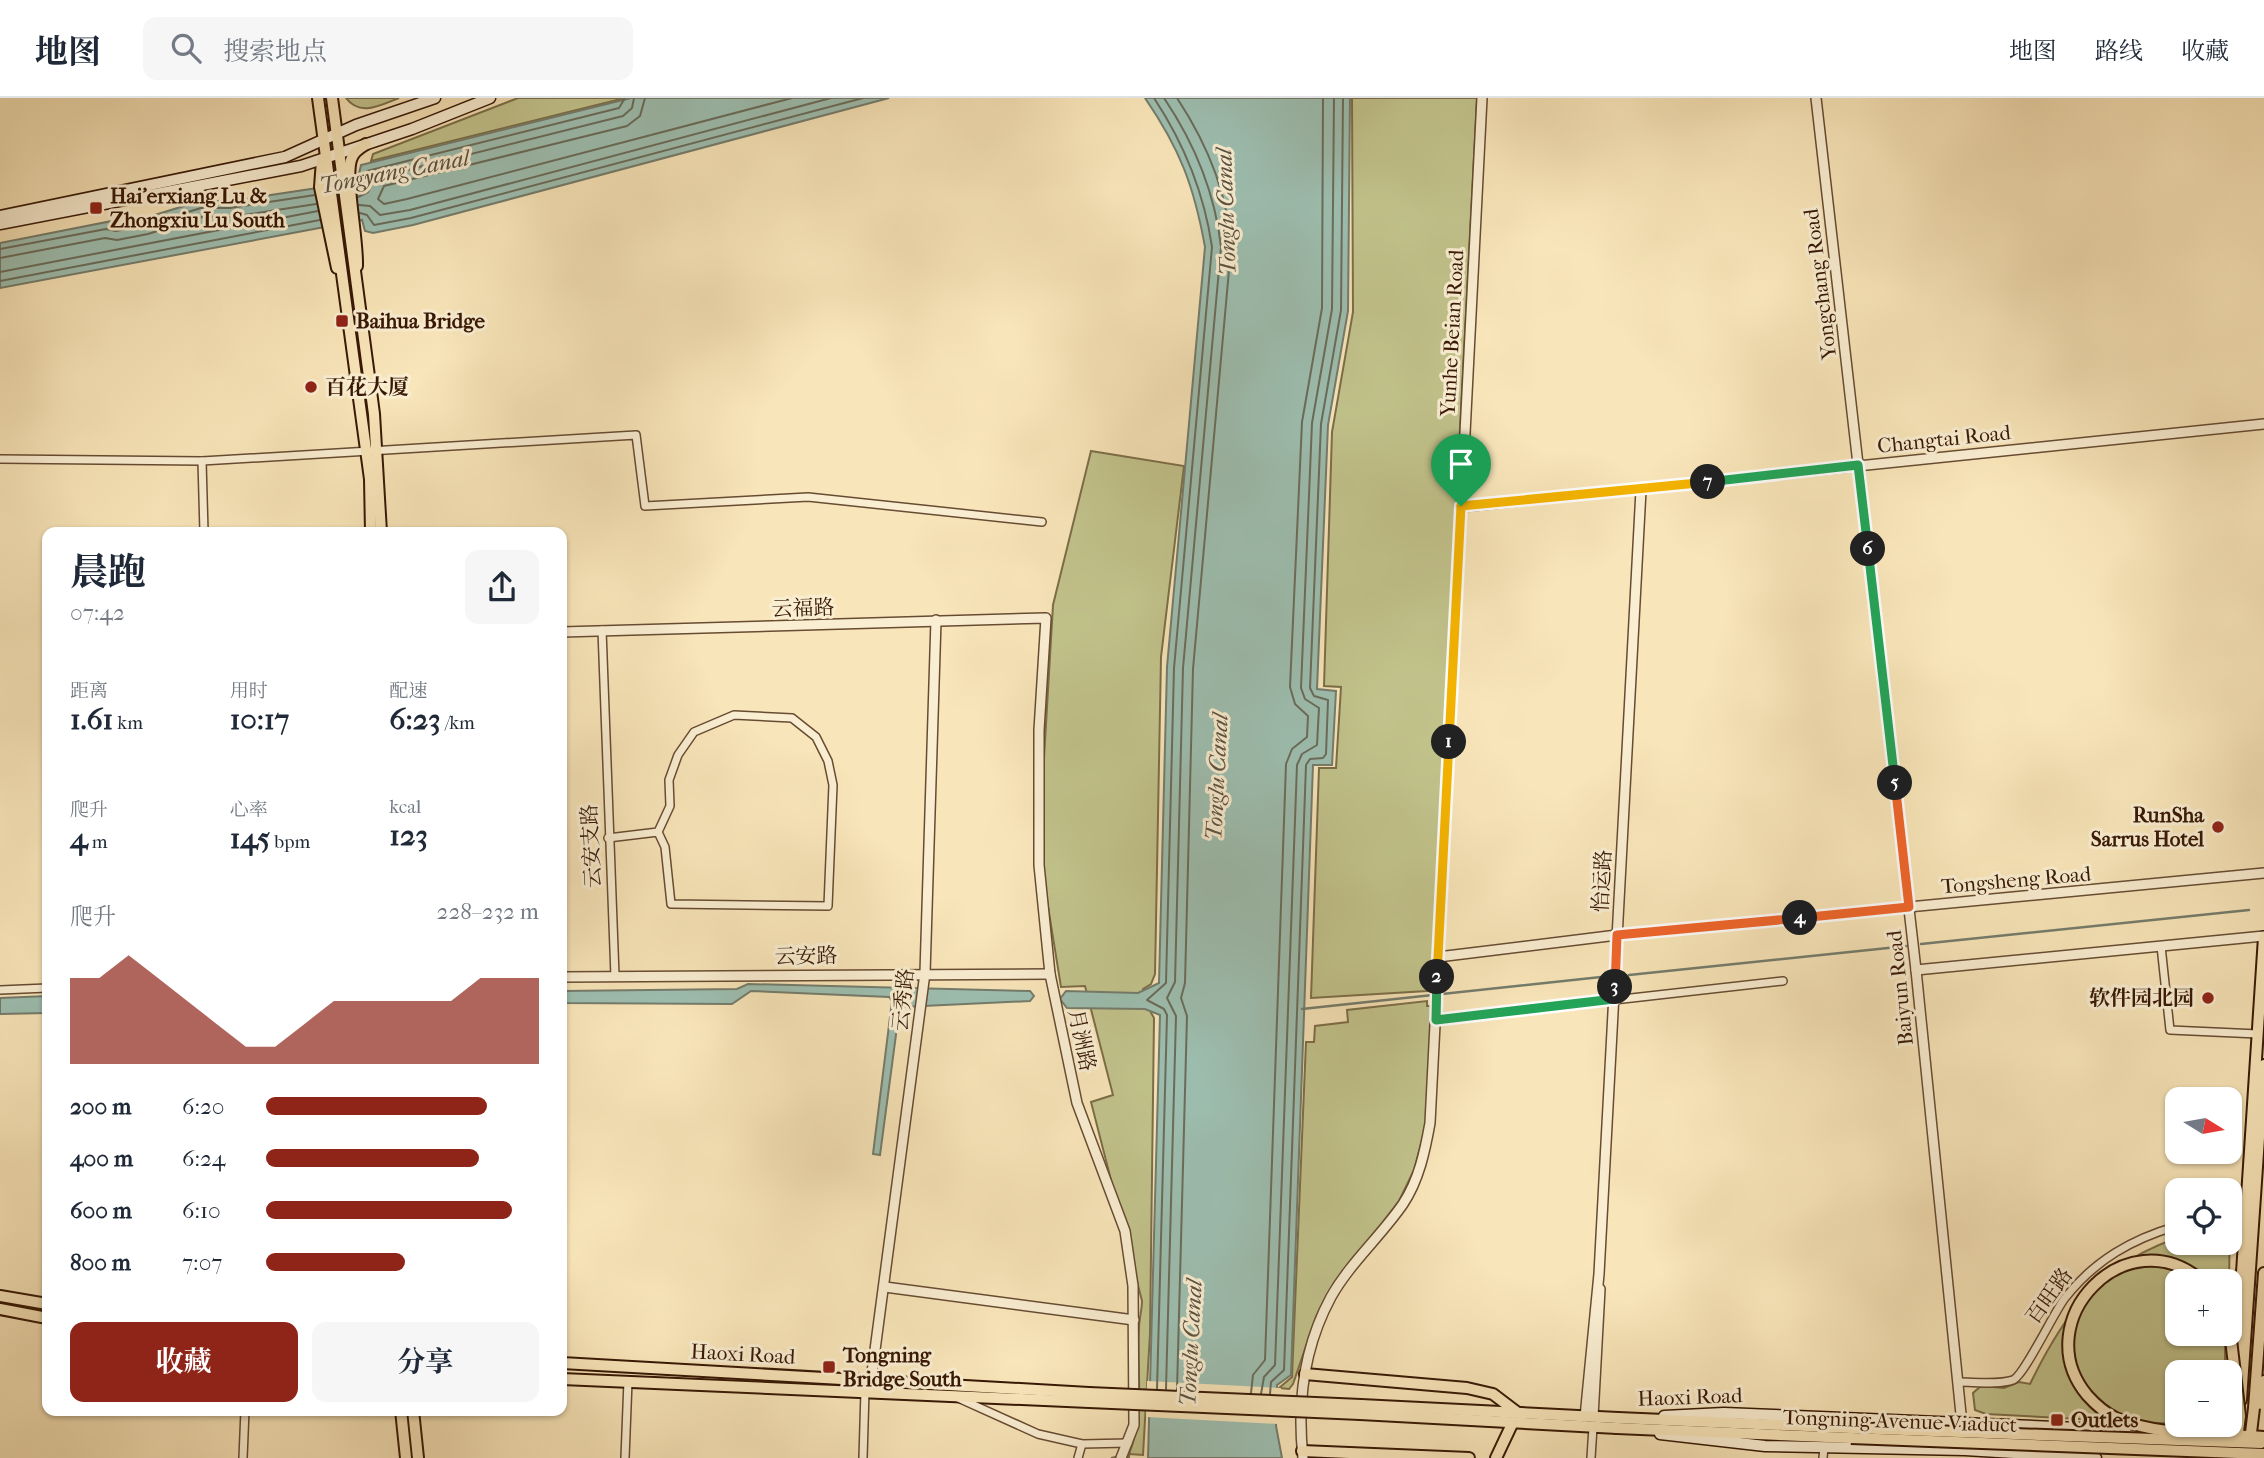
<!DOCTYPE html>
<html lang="zh">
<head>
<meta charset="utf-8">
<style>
  body { margin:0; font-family:"IM FELL French Canon","Noto Serif SC",serif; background:#f6f6f7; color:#1f2937; height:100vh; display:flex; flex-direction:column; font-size:26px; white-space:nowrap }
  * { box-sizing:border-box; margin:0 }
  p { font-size:23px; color:#747a83 }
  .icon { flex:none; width:38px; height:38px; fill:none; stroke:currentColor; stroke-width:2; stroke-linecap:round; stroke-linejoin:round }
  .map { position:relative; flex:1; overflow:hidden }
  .side { position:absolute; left:42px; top:429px; width:525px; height:889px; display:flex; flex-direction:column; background:#fff; border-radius:14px; box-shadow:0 2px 5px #0004 }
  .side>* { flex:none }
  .needle { width:46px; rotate:101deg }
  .fabs { position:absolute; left:2165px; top:989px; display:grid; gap:14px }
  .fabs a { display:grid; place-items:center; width:77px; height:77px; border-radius:14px; background:#fff; box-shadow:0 2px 5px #0004; font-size:35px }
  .pin { position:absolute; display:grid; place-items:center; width:60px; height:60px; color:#fff; margin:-72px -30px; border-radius:50% 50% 50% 0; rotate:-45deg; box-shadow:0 0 7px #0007 }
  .pin .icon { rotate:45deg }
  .km { position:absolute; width:35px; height:35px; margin:-18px; border-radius:50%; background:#222; color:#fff; font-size:19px; line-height:35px; text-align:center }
  .round { display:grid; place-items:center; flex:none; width:74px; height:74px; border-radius:14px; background:#f6f6f7 }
  .summary { display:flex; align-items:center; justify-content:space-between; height:119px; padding:0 28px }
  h1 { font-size:38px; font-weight:700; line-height:52px }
  .stats { display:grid; grid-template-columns:repeat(3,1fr); gap:10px; height:119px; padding:7px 28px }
  .stats div { display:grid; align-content:center }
  .stats b { font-size:30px; font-weight:700 }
  .stats small { font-size:19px; font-weight:400 }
  .stats p { font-size:19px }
  .chart { height:196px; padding:14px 28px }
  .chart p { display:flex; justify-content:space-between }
  .chart svg { width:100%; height:126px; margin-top:7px; fill:#8f2418; opacity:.7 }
  .button { display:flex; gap:14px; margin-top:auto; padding:14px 28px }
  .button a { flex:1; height:80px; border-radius:14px; background:#8f2418; color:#fff; font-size:28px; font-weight:700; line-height:80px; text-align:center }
  .button a+a { background:#f6f6f7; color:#1f2937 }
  ul { padding:0 28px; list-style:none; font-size:23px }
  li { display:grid; grid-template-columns:112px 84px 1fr; align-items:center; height:52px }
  li i { height:18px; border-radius:9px; background:#8f2418 }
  header { display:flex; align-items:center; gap:42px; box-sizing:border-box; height:98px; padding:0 35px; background:#fff; border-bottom:2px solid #e0e1e3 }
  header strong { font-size:33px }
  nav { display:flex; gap:38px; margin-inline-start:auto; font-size:24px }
  .search { width:490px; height:63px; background:#f6f6f7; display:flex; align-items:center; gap:18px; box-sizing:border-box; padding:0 24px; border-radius:14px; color:#747a83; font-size:26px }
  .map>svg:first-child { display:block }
  .green { fill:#c2c38c; stroke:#7c6e48; stroke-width:2 }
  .water { fill:#9dbfb1; stroke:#747c6c; stroke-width:2 }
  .pier { fill:#f8e5b9 }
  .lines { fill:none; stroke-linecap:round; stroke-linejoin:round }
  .shore { stroke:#6a6c5b; stroke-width:2 }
  .stream { stroke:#747c6c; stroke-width:2.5 }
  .minor-casing { stroke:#674b32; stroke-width:10 }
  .tertiary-casing { stroke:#674b32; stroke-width:12 }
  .secondary-casing { stroke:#371805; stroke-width:13 }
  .primary-casing { stroke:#371805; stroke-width:14 }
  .trunk-casing { stroke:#371805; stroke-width:14 }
  .minor { stroke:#faeed2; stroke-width:7 }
  .tertiary { stroke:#faeed2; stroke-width:9 }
  .secondary { stroke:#faeed2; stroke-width:10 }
  .primary { stroke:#f8e5b9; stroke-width:10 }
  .trunk { stroke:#f8e5b9; stroke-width:10 }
  .primary-bridge-casing { stroke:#371805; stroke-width:14; stroke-linecap:butt }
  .trunk-bridge-casing { stroke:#371805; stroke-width:14; stroke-linecap:butt }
  .primary-bridge { stroke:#f8e5b9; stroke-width:10 }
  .trunk-bridge { stroke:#f8e5b9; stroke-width:10 }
  .split-1-casing { stroke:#fff; stroke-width:14 }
  .split-2-casing { stroke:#fff; stroke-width:14 }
  .split-3-casing { stroke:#fff; stroke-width:14 }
  .split-4-casing { stroke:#fff; stroke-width:14 }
  .split-5-casing { stroke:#fff; stroke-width:14 }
  .split-6-casing { stroke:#fff; stroke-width:14 }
  .split-7-casing { stroke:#fff; stroke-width:14 }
  .split-8-casing { stroke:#fff; stroke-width:14 }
  .split-1 { stroke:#f5b400; stroke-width:9 }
  .split-2 { stroke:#f5b400; stroke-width:9 }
  .split-3 { stroke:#22a559; stroke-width:9 }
  .split-4 { stroke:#f0652b; stroke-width:9 }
  .split-5 { stroke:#f0652b; stroke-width:9 }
  .split-6 { stroke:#22a559; stroke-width:9 }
  .split-7 { stroke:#22a559; stroke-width:9 }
  .split-8 { stroke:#f5b400; stroke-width:9 }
  .poi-dot { fill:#8f2418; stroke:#faeed2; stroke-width:2.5 }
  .labels { text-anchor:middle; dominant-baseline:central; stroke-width:6; stroke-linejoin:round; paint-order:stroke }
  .poi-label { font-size:21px; font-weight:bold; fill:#371805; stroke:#faeed2; text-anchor:start }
  .street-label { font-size:21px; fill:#371805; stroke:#faeed2 }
  .water-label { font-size:23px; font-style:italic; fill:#5b5241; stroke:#faeed2 }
</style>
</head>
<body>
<header>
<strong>地图</strong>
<div class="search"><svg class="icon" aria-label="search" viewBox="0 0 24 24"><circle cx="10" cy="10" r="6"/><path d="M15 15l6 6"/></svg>搜索地点</div>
<nav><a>地图</a><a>路线</a><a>收藏</a></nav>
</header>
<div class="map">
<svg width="2264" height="1360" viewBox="0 0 2264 1360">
  <rect width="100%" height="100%" fill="#f8e5b9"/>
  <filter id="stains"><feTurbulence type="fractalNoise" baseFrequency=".00286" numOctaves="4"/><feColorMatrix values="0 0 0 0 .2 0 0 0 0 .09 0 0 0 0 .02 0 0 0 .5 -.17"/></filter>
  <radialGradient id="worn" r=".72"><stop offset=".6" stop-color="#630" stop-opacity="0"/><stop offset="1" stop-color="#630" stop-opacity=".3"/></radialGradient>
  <g class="green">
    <path d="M346 0H399C381 7 360 19 346 0Z"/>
    <path d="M518 0H625L371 63 373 56Z"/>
    <path d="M1352 0H1477L1432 877H1428L1427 893 1311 900 1319 670H1336L1341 589 1324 588 1332 334 1353 214Z"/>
    <path d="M1091 353 1184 368 1161 559 1155 876 1151 886 1143 891V909L1149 911 1154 920 1150 1235 1143 1357 1129 1356V1360H1111L1129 1356C1146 1314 1136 1274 1139 1230 1139 1221 1142 1212 1142 1203L1091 1004 1113 997 1085 888 1061 889 1039 753 1043 677 1053 507Z"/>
    <path d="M1427 903V908H1432L1426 1027 1414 1072 1399 1103 1329 1194 1316 1219 1293 1286 1289 1291 1279 1290 1292 1279 1306 944H1314L1315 928 1348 924 1347 912Z"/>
    <path d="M2230 1128 2229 1183H2177V1236H2225V1274H2177V1326L1986 1316 1975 1312 1973 1295 1981 1288 2004 1290 2019 1284 2030 1286C2065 1214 2099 1167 2177 1140V1144H2230Z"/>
  </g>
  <g class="water">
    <path d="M631 0H889L413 127 373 135 365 133 362 122 0 190V145L112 123 114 127 145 120 200 103H230L357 84 361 67Z"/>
    <path d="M1145 0H1350L1348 213 1328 327 1317 591 1336 593 1332 667H1313L1291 1277 1277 1287 1276 1328 1282 1360H1148L1160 917 1145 911 1067 910 1060 901 1066 893 1138 895 1159 885 1167 569 1205 149C1194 88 1180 51 1145 0Z"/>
    <path d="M748 886 1030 893 1034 898 1030 903 902 909 899 914 880 1057 873 1056 892 903 889 899 751 893 732 906 562 905V893L737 891Z"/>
    <path d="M47 898V915L0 916V900Z"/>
  </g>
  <path class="pier" d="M1147 1283 1281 1290 1279 1326 1146 1319Z"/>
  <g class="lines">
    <g class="shore">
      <path d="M645 0 640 18 627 28 384 88 378 101 384 106 407 101 792 0"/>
      <path d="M1154 0C1185 47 1204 94 1212 149L1174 570 1166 885 1147 902 1164 911 1167 917 1157 1291"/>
      <path d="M1164 0C1195 46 1215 95 1221 149L1183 570 1175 884 1167 900 1176 918 1166 1291"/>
      <path d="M357 91 363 86 367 73 619 10 625 0"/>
      <path d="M358 99 368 94 375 80 623 18 632 10 634 0"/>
      <path d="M359 107 370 108 380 117 410 112 831 0"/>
      <path d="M360 115 367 117 374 127 411 120 863 0"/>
      <path d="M0 151 106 131 116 133 146 127 201 110H230L315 97"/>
      <path d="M0 160 105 140 117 142 148 136 202 119H231L316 106"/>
      <path d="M0 174 318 113"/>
      <path d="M0 183 320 122"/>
      <path d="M1177 1292 1187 918 1181 900 1185 885 1193 571 1231 150C1228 96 1206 44 1177 0"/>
      <path d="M1251 1295 1253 1277 1265 1262 1286 666 1292 651 1307 639 1308 618 1295 606 1290 589 1302 324 1322 210 1323 0"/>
      <path d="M1261 1296 1264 1279 1275 1267 1297 667 1302 656 1317 647 1319 610 1305 601 1301 590 1312 325 1332 211 1334 0"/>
      <path d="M1270 1296 1271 1284 1284 1272 1306 667 1310 661 1323 660 1326 656 1328 602 1314 598 1310 590 1321 326 1341 212 1343 0"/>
    </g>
    <g class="stream">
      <path d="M1921 846 2249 812"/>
      <path d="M1629 877 1907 848"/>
      <path d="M1302 911 1601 879"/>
    </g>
    <g class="minor-casing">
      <g id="minor">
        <path d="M0 361 202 363 636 337 645 408 808 399 1042 424"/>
        <path d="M202 363 204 434"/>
        <path d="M602 532 615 878"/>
        <path d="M608 740 658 734 670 708 669 682 678 657 694 634 734 617 792 620 816 639 828 663 833 687 828 808 671 806 665 749 658 734"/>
        <path d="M2161 848 2170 932 2258 936"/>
        <path d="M0 892 47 890"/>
        <path d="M1436 922 1783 883"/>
        <path d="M2230 1113 2247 1109"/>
        <path d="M1959 1284C1975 1284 1999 1287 2013 1282 2024 1278 2054 1214 2065 1200 2095 1162 2132 1141 2177 1128"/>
        <path d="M956 1299 1038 1336 1082 1346 1128 1345"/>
        <path d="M243 1360 245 1312"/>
        <path d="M625 1360 628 1283"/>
        <path d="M863 1360 865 1293"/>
        <path d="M1078 1360 1082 1346"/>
        <path d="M1591 1360 1593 1329"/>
        <path d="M1823 1360 1824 1349"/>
      </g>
    </g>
    <g class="tertiary-casing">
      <g id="tertiary">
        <path d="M1816 0 1916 872 1962 1326"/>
        <path d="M1461 409 2264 326"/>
        <path d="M562 534 1046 520 1039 632V767L1050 876 1077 1005 1125 1133 1133 1188 1134 1327 1121 1360"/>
        <path d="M1438 859 1617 837 2264 775"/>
        <path d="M1916 872 2264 838"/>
        <path d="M562 879 1050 876"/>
        <path d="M885 1189 1134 1222"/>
        <path d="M871 1282 925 875 936 522"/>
        <path d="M1585 1319 1599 1176 1641 392"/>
        <path d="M1593 1319 1600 1191"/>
        <path d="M1303 1360C1297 1305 1304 1249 1331 1199 1350 1165 1381 1138 1403 1106 1419 1082 1425 1053 1430 1025L1482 0"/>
      </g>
    </g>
    <g class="secondary-casing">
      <g id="secondary">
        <path d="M0 118 285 59 356 27 435 0"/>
        <path d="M0 126 301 68 412 31 490 0"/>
        <path d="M1664 1318 1724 1315 2149 1333"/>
        <path d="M1660 1336 1765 1348 1965 1352 2096 1360"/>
      </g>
    </g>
    <g class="primary-casing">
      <g id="primary">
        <path d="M318 0 370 381 371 434"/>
        <path d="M332 0 374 316 381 434"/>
        <path d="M322 62 320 89 337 170"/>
        <path d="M357 168C358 141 345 81 351 62 353 54 359 51 366 46"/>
        <path d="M0 1198 47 1206"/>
        <path d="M0 1211 47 1220"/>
        <path d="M562 1265 1089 1295"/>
        <path d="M2236 1266 2264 839"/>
        <path d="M1305 1276 1467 1290 1493 1296 1518 1315"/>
        <path d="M562 1281 1089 1304"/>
        <path d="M1361 1307 1618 1320"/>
        <path d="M401 1312 406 1360"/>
        <path d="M413 1312 418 1360"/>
        <path d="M1360 1316 1617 1330"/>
        <path d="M2204 1335 2216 1326"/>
        <path d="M2259 1346 2264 1283"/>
        <path d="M1302 1353 1469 1360"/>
        <path d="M1496 1360 1513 1324"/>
        <path d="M2229 1360 2234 1296"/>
      </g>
    </g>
    <g class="trunk-casing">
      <g id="trunk">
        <path d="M2241 1302 2264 967"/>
        <path d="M2254 1310 2264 1175"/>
        <path d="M1618 1320 1851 1330"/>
        <path d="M1617 1330 1851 1340"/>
      </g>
    </g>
    <use href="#minor" class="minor"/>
    <use href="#tertiary" class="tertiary"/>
    <use href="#secondary" class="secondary"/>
    <use href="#primary" class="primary"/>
    <use href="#trunk" class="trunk"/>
    <g class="primary-bridge-casing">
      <g id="primary-bridge">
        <path d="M1089 1295 1361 1307"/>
        <path d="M1089 1304 1360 1316"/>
      </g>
    </g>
    <g class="trunk-bridge-casing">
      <g id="trunk-bridge">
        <path d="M2202 1183C2127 1118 2026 1223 2087 1297 2095 1306 2105 1315 2116 1320 2160 1339 2217 1335 2264 1339"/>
        <path d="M2230 1233 2240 1318 2237 1341"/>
        <path d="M1851 1330 2261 1345"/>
        <path d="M1851 1340 2264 1356"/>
        <path d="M2250 1343 2254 1310"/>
      </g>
    </g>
    <use href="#primary-bridge" class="primary-bridge"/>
    <use href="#trunk-bridge" class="trunk-bridge"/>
  </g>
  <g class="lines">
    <g class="split-1-casing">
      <path id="split-1" d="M1449 644 1461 408"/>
    </g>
    <g class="split-2-casing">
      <path id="split-2" d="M1437 879 1449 644"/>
    </g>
    <g class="split-3-casing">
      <path id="split-3" d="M1437 879 1436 922 1614 901 1615 889"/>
    </g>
    <g class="split-4-casing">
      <path id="split-4" d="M1615 889 1617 837 1800 820"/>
    </g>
    <g class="split-5-casing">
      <path id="split-5" d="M1800 820 1909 809 1895 685"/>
    </g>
    <g class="split-6-casing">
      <path id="split-6" d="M1868 451 1895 685"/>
    </g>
    <g class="split-7-casing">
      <path id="split-7" d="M1708 384 1858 367 1868 451"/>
    </g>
    <g class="split-8-casing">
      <path id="split-8" d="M1461 408 1708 384"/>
    </g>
    <use href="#split-1" class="split-1"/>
    <use href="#split-2" class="split-2"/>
    <use href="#split-3" class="split-3"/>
    <use href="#split-4" class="split-4"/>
    <use href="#split-5" class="split-5"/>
    <use href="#split-6" class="split-6"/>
    <use href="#split-7" class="split-7"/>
    <use href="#split-8" class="split-8"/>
  </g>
  <g class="poi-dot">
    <rect x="89" y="103" width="14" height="14" rx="3.5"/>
    <rect x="335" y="216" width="14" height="14" rx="3.5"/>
    <circle cx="311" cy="289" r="7"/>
    <circle cx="2218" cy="729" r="7"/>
    <circle cx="2208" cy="900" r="7"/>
    <rect x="822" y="1262" width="14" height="14" rx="3.5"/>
    <rect x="2050" y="1315" width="14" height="14" rx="3.5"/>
  </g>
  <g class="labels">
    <g class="poi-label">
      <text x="110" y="98">Hai'erxiang Lu &amp;<tspan x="110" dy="24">Zhongxiu Lu South</tspan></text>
      <text x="356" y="223">Baihua Bridge</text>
      <text x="325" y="289">百花大厦</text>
      <text x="2204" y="717" text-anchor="end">RunSha<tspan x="2204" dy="24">Sarrus Hotel</tspan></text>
      <text x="2194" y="900" text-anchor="end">软件园北园</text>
      <text x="843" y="1257">Tongning<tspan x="843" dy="24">Bridge South</tspan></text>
      <text x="2071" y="1322">Outlets</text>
    </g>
    <g class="street-label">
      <text transform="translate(1820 186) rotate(-97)">Yongchang Road</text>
      <text transform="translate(1452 235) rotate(-87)">Yunhe Beian Road</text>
      <text transform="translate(1944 341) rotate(-6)">Changtai Road</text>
      <text transform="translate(803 510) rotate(-2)">云福路</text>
      <text transform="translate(591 748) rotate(-93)">云安支路</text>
      <text transform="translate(2016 782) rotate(-5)">Tongsheng Road</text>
      <text transform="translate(1602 783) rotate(-87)">怡运路</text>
      <text transform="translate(806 858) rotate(-1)">云安路</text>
      <text transform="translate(1900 890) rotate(-96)">Baiyun Road</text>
      <text transform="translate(903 902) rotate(-84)">云秀路</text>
      <text transform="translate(1082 942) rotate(78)">月洲路</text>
      <text transform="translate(2049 1198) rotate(-54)">百旺路</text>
      <text transform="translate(743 1256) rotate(3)">Haoxi Road</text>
      <text transform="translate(1690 1299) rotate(-2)">Haoxi Road</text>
      <text transform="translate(1900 1323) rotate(2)">Tongning Avenue Viaduct</text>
    </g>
    <g class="water-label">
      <text transform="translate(394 74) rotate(-11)">Tongyang Canal</text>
      <text transform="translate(1226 114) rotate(-92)">Tonglu Canal</text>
      <text transform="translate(1217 679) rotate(-87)">Tonglu Canal</text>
      <text transform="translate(1191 1245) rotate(-87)">Tonglu Canal</text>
    </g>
  </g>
  <rect width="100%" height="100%" filter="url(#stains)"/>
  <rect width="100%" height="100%" fill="url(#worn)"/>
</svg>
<div class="fabs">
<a><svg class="needle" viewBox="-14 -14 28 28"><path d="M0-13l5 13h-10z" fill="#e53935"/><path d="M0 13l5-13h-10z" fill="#747a83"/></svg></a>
<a><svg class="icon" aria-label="locate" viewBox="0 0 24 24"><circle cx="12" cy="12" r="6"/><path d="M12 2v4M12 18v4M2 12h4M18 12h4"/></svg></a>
<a>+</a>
<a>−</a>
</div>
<div class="pin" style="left:1461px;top:408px;background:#1e9e55"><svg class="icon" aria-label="arrive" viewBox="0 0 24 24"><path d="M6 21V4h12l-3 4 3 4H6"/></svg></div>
<b class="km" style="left:1449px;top:644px">1</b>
<b class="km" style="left:1437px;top:879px">2</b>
<b class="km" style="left:1615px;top:889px">3</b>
<b class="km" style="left:1800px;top:820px">4</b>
<b class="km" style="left:1895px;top:685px">5</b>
<b class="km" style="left:1868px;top:451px">6</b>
<b class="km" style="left:1708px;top:384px">7</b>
<section class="side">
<div class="summary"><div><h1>晨跑</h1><p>07:42</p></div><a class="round"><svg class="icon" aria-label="share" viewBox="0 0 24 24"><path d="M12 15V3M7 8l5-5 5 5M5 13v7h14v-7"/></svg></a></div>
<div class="stats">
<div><p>距离</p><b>1.61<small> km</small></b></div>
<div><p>用时</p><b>10:17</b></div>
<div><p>配速</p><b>6:23<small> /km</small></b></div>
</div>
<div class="stats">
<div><p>爬升</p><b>4<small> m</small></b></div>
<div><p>心率</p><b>145<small> bpm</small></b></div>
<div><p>kcal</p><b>123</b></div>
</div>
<div class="chart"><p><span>爬升</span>228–232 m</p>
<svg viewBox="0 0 160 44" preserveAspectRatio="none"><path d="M0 44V14L10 14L20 6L30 14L40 22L50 30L60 38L70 38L80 30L90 22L100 22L110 22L120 22L130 22L140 14L150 14L160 14V44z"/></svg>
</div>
<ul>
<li><b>200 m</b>6:20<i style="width:81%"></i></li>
<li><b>400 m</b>6:24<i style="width:78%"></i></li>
<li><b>600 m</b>6:10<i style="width:90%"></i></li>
<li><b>800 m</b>7:07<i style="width:51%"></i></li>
</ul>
<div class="button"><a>收藏</a><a>分享</a></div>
</section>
</div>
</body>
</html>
